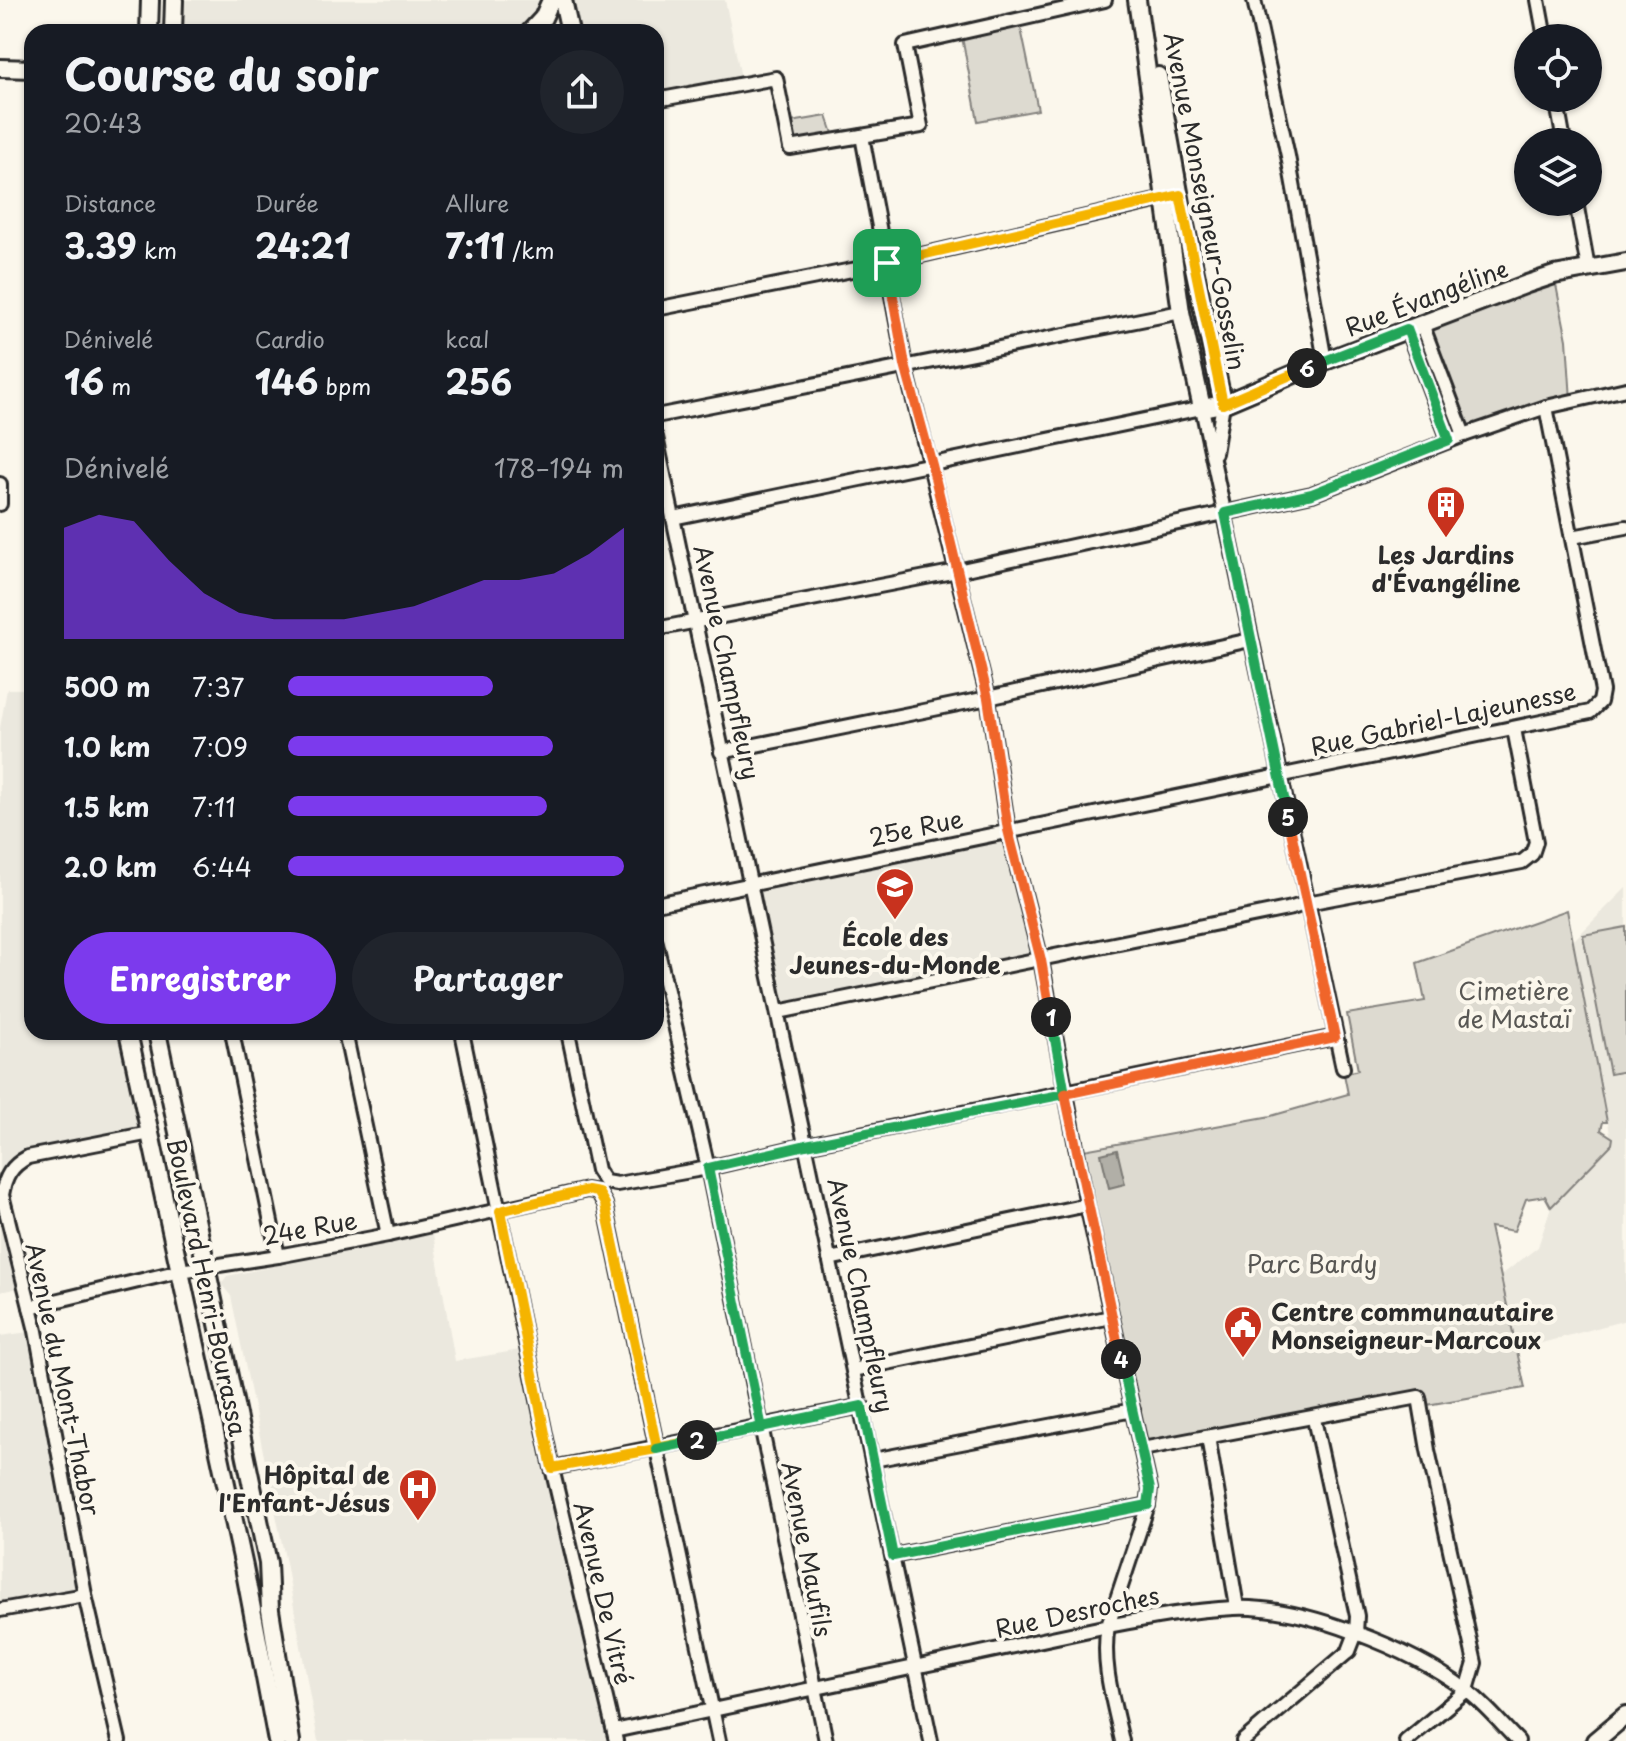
<!DOCTYPE html>
<html lang="fr">
<head>
<meta charset="utf-8">
<style>
  body { margin:0; font-family:"Playpen Sans",sans-serif; background:#20242c; color:#f1f3f6; height:100vh; display:flex; flex-direction:column; font-size:30px; white-space:nowrap }
  * { box-sizing:border-box; margin:0 }
  p { font-size:26px; color:#9ea1a6 }
  .icon { flex:none; width:44px; height:44px; fill:none; stroke:currentColor; stroke-width:2; stroke-linecap:round; stroke-linejoin:round }
  .map { position:relative; flex:1; overflow:hidden }
  .panel { position:absolute; left:24px; top:24px; width:640px; height:1016px; display:flex; flex-direction:column; background:#171b24; border-radius:24px; box-shadow:0 2px 6px #0004 }
  .panel>* { flex:none }
  .tools { position:absolute; left:1514px; top:24px; display:grid; gap:16px }
  .tools a { display:grid; place-items:center; width:88px; height:88px; border-radius:50%; background:#171b24; box-shadow:0 2px 6px #0004; font-size:40px }
  .pin { position:absolute; display:grid; place-items:center; width:68px; height:68px; color:#fff; margin:-34px; border-radius:16px; box-shadow:0 4px 12px #0006 }
  .km { position:absolute; width:40px; height:40px; margin:-20px; border-radius:50%; background:#222; color:#fff; font-size:22px; line-height:40px; text-align:center }
  .round { display:grid; place-items:center; flex:none; width:84px; height:84px; border-radius:42px; background:#20242c }
  .headline { display:flex; align-items:center; justify-content:space-between; height:136px; padding:0 40px }
  h1 { font-size:44px; font-weight:700; line-height:60px }
  .figures { display:grid; grid-template-columns:repeat(3,1fr); gap:12px; height:136px; padding:8px 40px }
  .figures div { display:grid; align-content:center }
  .figures b { font-size:34px; font-weight:700 }
  .figures small { font-size:22px; font-weight:400 }
  .figures p { font-size:22px }
  .chart { height:224px; padding:16px 40px }
  .chart p { display:flex; justify-content:space-between }
  .chart svg { width:100%; height:144px; margin-top:8px; fill:#7c3aed; opacity:.7 }
  .action { display:flex; gap:16px; margin-top:auto; padding:16px 40px }
  .action a { flex:1; height:92px; border-radius:48px; background:#7c3aed; color:#fff; font-size:32px; font-weight:700; line-height:92px; text-align:center }
  .action a+a { background:#20242c; color:#f1f3f6 }
  ul { padding:0 40px; list-style:none; font-size:26px }
  li { display:grid; grid-template-columns:128px 96px 1fr; align-items:center; height:60px }
  li i { height:20px; border-radius:10px; background:#7c3aed }
  .map>svg:first-child { display:block }
  .built { fill:#ebe8de }
  .green { fill:#dddad0; stroke:#84827e; stroke-width:2 }
  .water { fill:#b1afa7; stroke:#7b7a75; stroke-width:2 }
  .lines { fill:none; stroke-linecap:round; stroke-linejoin:round }
  .street-casing { stroke:#2b2b2b; stroke-width:18 }
  .secondary-casing { stroke:#2b2b2b; stroke-width:22 }
  .street { stroke:#fbf7ec; stroke-width:12 }
  .secondary { stroke:#fbf7ec; stroke-width:16 }
  .split-1-casing { stroke:#fff; stroke-width:16 }
  .split-2-casing { stroke:#fff; stroke-width:16 }
  .split-3-casing { stroke:#fff; stroke-width:16 }
  .split-4-casing { stroke:#fff; stroke-width:16 }
  .split-5-casing { stroke:#fff; stroke-width:16 }
  .split-6-casing { stroke:#fff; stroke-width:16 }
  .split-7-casing { stroke:#fff; stroke-width:16 }
  .split-1 { stroke:#f0652b; stroke-width:10 }
  .split-2 { stroke:#22a559; stroke-width:10 }
  .split-3 { stroke:#f5b400; stroke-width:10 }
  .split-4 { stroke:#22a559; stroke-width:10 }
  .split-5 { stroke:#f0652b; stroke-width:10 }
  .split-6 { stroke:#22a559; stroke-width:10 }
  .split-7 { stroke:#f5b400; stroke-width:10 }
  .labels { text-anchor:middle; dominant-baseline:central; stroke-width:8; stroke-linejoin:round; paint-order:stroke }
  .street-label { font-size:24px; fill:#2b2b2b; stroke:#fbf7ec }
  .poi-label { font-size:24px; font-weight:bold; fill:#2b2b2b; stroke:#fbf7ec }
  .park-label { font-size:24px; fill:#585754; stroke:#fbf7ec }
</style>
</head>
<body>
<div class="map">
<svg width="1626" height="1741" viewBox="0 0 1626 1741">
  <rect width="100%" height="100%" fill="#fbf7ec"/>
  <filter id="ink" filterUnits="userSpaceOnUse"><feTurbulence type="fractalNoise" baseFrequency=".0125" numOctaves="2"/><feDisplacementMap in="SourceGraphic" scale="16" xChannelSelector="R" yChannelSelector="G"/><feConvolveMatrix kernelMatrix="1 2 1 2 8 2 1 2 1" color-interpolation-filters="sRGB"/></filter>
  <g filter="url(#ink)">
    <g class="built">
      <path d="M177 0H546L532 24 521 32H178Z"/>
      <path d="M563 0H725L742 82 656 100V32H570Z"/>
      <path d="M7 689H32V1032H128L150 1133 28 1157 4 1182 24 1287 0 1292V728Z"/>
      <path d="M1008 830 1041 960 778 1012 752 883Z"/>
      <path d="M1626 888V1320L1516 1350 1499 1277 1538 1247 1551 1207 1612 1144 1573 941Z"/>
      <path d="M433 1234 455 1361 520 1350 607 1741H318L286 1563 231 1296 221 1284 227 1276Z"/>
      <path d="M36 1331 85 1595 0 1610V1336Z"/>
    </g>
    <g class="green">
      <path d="M1019 19 1038 110 978 121 961 32Z"/>
      <path d="M827 116 835 139 797 148 785 123Z"/>
      <path d="M1554 275 1567 340 1571 400 1464 435 1422 324Z"/>
      <path d="M1567 910 1607 1122H1603L1601 1130 1613 1138 1612 1144 1551 1207 1545 1196 1526 1199 1514 1231 1490 1227 1525 1388 1421 1406 1419 1398 1142 1449 1078 1151 1271 1116 1348 1094 1344 1074 1358 1070 1347 1014 1425 1001 1417 963Z"/>
      <path d="M1626 927V1071L1610 1074 1583 935Z"/>
    </g>
    <path class="water" d="M1117 1150 1125 1184 1109 1188 1101 1154Z"/>
    <g class="lines">
      <g class="street-casing">
        <g id="street">
          <path d="M1254 0 1288 156 1325 361"/>
          <path d="M1538 0 1545 38"/>
          <path d="M1556 98 1564 142"/>
          <path d="M656 100 776 78 790 148 921 126 905 45 1105 0"/>
          <path d="M862 136 905 365 988 698 1008 830 1041 960 1087 1205 1150 1489 1148 1505 1108 1626C1101 1664 1114 1703 1122 1741"/>
          <path d="M1576 202 1588 268"/>
          <path d="M656 309 887 263 1173 197"/>
          <path d="M1422 324 1464 435"/>
          <path d="M1407 329 1449 440"/>
          <path d="M656 416 1181 312"/>
          <path d="M656 437 931 1741"/>
          <path d="M1215 453 1223 404"/>
          <path d="M0 484V504"/>
          <path d="M673 518 1202 408 1343 1068"/>
          <path d="M1572 537 1626 527"/>
          <path d="M656 629 957 571 1312 494 1464 435 1546 407 1626 389"/>
          <path d="M721 752 988 698 1250 640"/>
          <path d="M656 904 1590 712 1600 702 1602 691 1546 407"/>
          <path d="M656 943 708 1168 826 1741"/>
          <path d="M778 1012 1292 908 1307 903 1522 862 1532 854 1536 842 1514 729"/>
          <path d="M232 1032 278 1256"/>
          <path d="M345 1032 388 1235"/>
          <path d="M462 1032 552 1468 616 1741"/>
          <path d="M568 1032 597 1170 605 1182 617 1184 708 1168 806 1145 1335 1037"/>
          <path d="M829 1259 1087 1205"/>
          <path d="M30 1307 180 1271 278 1256 388 1235 587 1190 598 1192 605 1204 719 1741"/>
          <path d="M853 1370 1111 1317"/>
          <path d="M1208 1437 1237 1607"/>
          <path d="M1142 1449 1419 1397 1428 1450 1475 1663 1467 1690 1406 1741"/>
          <path d="M873 1460 1133 1410"/>
          <path d="M552 1468 862 1406"/>
          <path d="M893 1556 1148 1505"/>
          <path d="M0 1610 85 1595"/>
          <path d="M614 1731 1108 1626C1149 1618 1191 1610 1234 1608 1303 1605 1411 1649 1466 1690 1485 1704 1501 1724 1518 1741"/>
          <path d="M119 1741 85 1595 36 1331 2 1195C5 1177 11 1166 28 1157L150 1133"/>
          <path d="M1243 1741 1349 1651 1356 1633 1357 1616 1314 1419"/>
        </g>
      </g>
      <g class="secondary-casing">
        <g id="secondary">
          <path d="M563 0 570 32"/>
          <path d="M1137 0 1181 312 1202 408 1223 404 1325 361 1527 284 1554 275 1626 262"/>
          <path d="M149 32 150 0"/>
          <path d="M173 32 174 0"/>
          <path d="M530 32 543 18 551 0"/>
          <path d="M0 68 32 69"/>
          <path d="M1158 76 1184 220 1223 404"/>
          <path d="M128 1032 244 1567 277 1741"/>
          <path d="M157 1032 268 1563 270 1610 291 1741"/>
          <path d="M1595 1741 1626 1715"/>
        </g>
      </g>
      <use href="#street" class="street"/>
      <use href="#secondary" class="secondary"/>
    </g>
  </g>
  <g class="lines" filter="url(#ink)">
    <g class="split-1-casing">
      <path id="split-1" d="M887 263 905 365 932 465 988 698 1008 830 1041 960 1051 1017"/>
    </g>
    <g class="split-2-casing">
      <path id="split-2" d="M697 1440 762 1428 708 1168 806 1145 1065 1094 1051 1017"/>
    </g>
    <g class="split-3-casing">
      <path id="split-3" d="M656 1449 552 1468 500 1211 587 1190 598 1192 605 1204 657 1448 697 1440"/>
    </g>
    <g class="split-4-casing">
      <path id="split-4" d="M656 1449 862 1406 893 1556 1148 1505 1150 1489 1121 1359"/>
    </g>
    <g class="split-5-casing">
      <path id="split-5" d="M1121 1359 1065 1094 1335 1037 1288 817"/>
    </g>
    <g class="split-6-casing">
      <path id="split-6" d="M1288 817 1225 513 1312 494 1449 440 1407 329 1307 368"/>
    </g>
    <g class="split-7-casing">
      <path id="split-7" d="M887 263 1180 195 1223 404 1307 368"/>
    </g>
    <use href="#split-1" class="split-1"/>
    <use href="#split-2" class="split-2"/>
    <use href="#split-3" class="split-3"/>
    <use href="#split-4" class="split-4"/>
    <use href="#split-5" class="split-5"/>
    <use href="#split-6" class="split-6"/>
    <use href="#split-7" class="split-7"/>
  </g>
  <defs>
    <g id="building-pin" transform="scale(2)"><path d="M0 17L-7.5 6A9.5 9.5 0 1 1 7.5 6Z" fill="#c8321e" stroke="#fbf7ec"/><path d="M-4-6H4V6H1V3H-1V6H-4ZM-2.5-4.3h1.7v1.8h-1.7ZM.8-4.3h1.7v1.8H.8ZM-2.5-1h1.7V.8h-1.7ZM.8-1h1.7V.8H.8Z" fill="#fff"/></g>
    <g id="school-pin" transform="scale(2)"><path d="M0 17L-7.5 6A9.5 9.5 0 1 1 7.5 6Z" fill="#c8321e" stroke="#fbf7ec"/><path d="M0-5L7-2L0 1L-7-2ZM-4 1L0 2.5L4 1V4Q0 6-4 4Z" fill="#fff"/></g>
    <g id="civic-pin" transform="scale(2)"><path d="M0 17L-7.5 6A9.5 9.5 0 1 1 7.5 6Z" fill="#c8321e" stroke="#fbf7ec"/><path d="M-.6-6.5H3V-4.5H.6V-3L4-1V1h2V6H-6V1h2V-1L-.6-3ZM-1.2 2.5V6h2.4V2.5Z" fill="#fff"/></g>
    <g id="hospital-pin" transform="scale(2)"><path d="M0 17L-7.5 6A9.5 9.5 0 1 1 7.5 6Z" fill="#c8321e" stroke="#fbf7ec"/><path d="M-5-5h3v3.5h4V-5h3V5h-3V1.5h-4V5h-3Z" fill="#fff"/></g>
  </defs>
  <g fill-rule="evenodd">
    <use href="#building-pin" x="1446" y="505"/>
    <use href="#school-pin" x="895" y="887"/>
    <use href="#civic-pin" x="1243" y="1325"/>
    <use href="#hospital-pin" x="418" y="1488"/>
  </g>
  <g class="labels">
    <g class="street-label">
      <text transform="translate(1206 201) rotate(79)">Avenue Monseigneur-Gosselin</text>
      <text transform="translate(1426 297) rotate(-21)">Rue Évangéline</text>
      <text transform="translate(728 662) rotate(78)">Avenue Champfleury</text>
      <text transform="translate(1443 718) rotate(-12)">Rue Gabriel-Lajeunesse</text>
      <text transform="translate(916 827) rotate(-12)">25e Rue</text>
      <text transform="translate(310 1227) rotate(-10)">24e Rue</text>
      <text transform="translate(208 1287) rotate(78)">Boulevard Henri-Bourassa</text>
      <text transform="translate(862 1295) rotate(78)">Avenue Champfleury</text>
      <text transform="translate(64 1379) rotate(78)">Avenue du Mont-Thabor</text>
      <text transform="translate(808 1549) rotate(79)">Avenue Maufils</text>
      <text transform="translate(604 1593) rotate(77)">Avenue De Vitré</text>
      <text transform="translate(1077 1611) rotate(-12)">Rue Desroches</text>
    </g>
    <g class="poi-label">
      <text x="1446" y="554">Les Jardins<tspan x="1446" dy="28">d'Évangéline</tspan></text>
      <text x="895" y="936">École des<tspan x="895" dy="28">Jeunes-du-Monde</tspan></text>
      <text x="1271" y="1311" text-anchor="start">Centre communautaire<tspan x="1271" dy="28">Monseigneur-Marcoux</tspan></text>
      <text x="390" y="1474" text-anchor="end">Hôpital de<tspan x="390" dy="28">l'Enfant-Jésus</tspan></text>
    </g>
    <g class="park-label">
      <text x="1514" y="990">Cimetière<tspan x="1514" dy="28">de Mastaï</tspan></text>
      <text x="1312" y="1263">Parc Bardy</text>
    </g>
  </g>
</svg>
<div class="tools">
<a><svg class="icon" aria-label="locate" viewBox="0 0 24 24"><circle cx="12" cy="12" r="6"/><path d="M12 2v4M12 18v4M2 12h4M18 12h4"/></svg></a>
<a><svg class="icon" aria-label="layers" viewBox="0 0 24 24"><path d="M12 4l9 5-9 5-9-5zM3 14l9 5 9-5"/></svg></a>
</div>
<div class="pin" style="left:887px;top:263px;background:#1e9e55"><svg class="icon" aria-label="arrive" viewBox="0 0 24 24"><path d="M6 21V4h12l-3 4 3 4H6"/></svg></div>
<b class="km" style="left:1051px;top:1017px">1</b>
<b class="km" style="left:697px;top:1440px">2</b>
<b class="km" style="left:1121px;top:1359px">4</b>
<b class="km" style="left:1288px;top:817px">5</b>
<b class="km" style="left:1307px;top:368px">6</b>
<section class="panel">
<div class="headline"><div><h1>Course du soir</h1><p>20:43</p></div><a class="round"><svg class="icon" aria-label="share" viewBox="0 0 24 24"><path d="M12 15V3M7 8l5-5 5 5M5 13v7h14v-7"/></svg></a></div>
<div class="figures">
<div><p>Distance</p><b>3.39<small> km</small></b></div>
<div><p>Durée</p><b>24:21</b></div>
<div><p>Allure</p><b>7:11<small> /km</small></b></div>
</div>
<div class="figures">
<div><p>Dénivelé</p><b>16<small> m</small></b></div>
<div><p>Cardio</p><b>146<small> bpm</small></b></div>
<div><p>kcal</p><b>256</b></div>
</div>
<div class="chart"><p><span>Dénivelé</span>178–194 m</p>
<svg viewBox="0 0 160 44" preserveAspectRatio="none"><path d="M0 44V10L10 6L20 8L30 20L40 30L50 36L60 38L70 38L80 38L90 36L100 34L110 30L120 26L130 26L140 24L150 18L160 10V44z"/></svg>
</div>
<ul>
<li><b>500 m</b>7:37<i style="width:61%"></i></li>
<li><b>1.0 km</b>7:09<i style="width:79%"></i></li>
<li><b>1.5 km</b>7:11<i style="width:77%"></i></li>
<li><b>2.0 km</b>6:44<i style="width:100%"></i></li>
</ul>
<div class="action"><a>Enregistrer</a><a>Partager</a></div>
</section>
</div>
</body>
</html>
